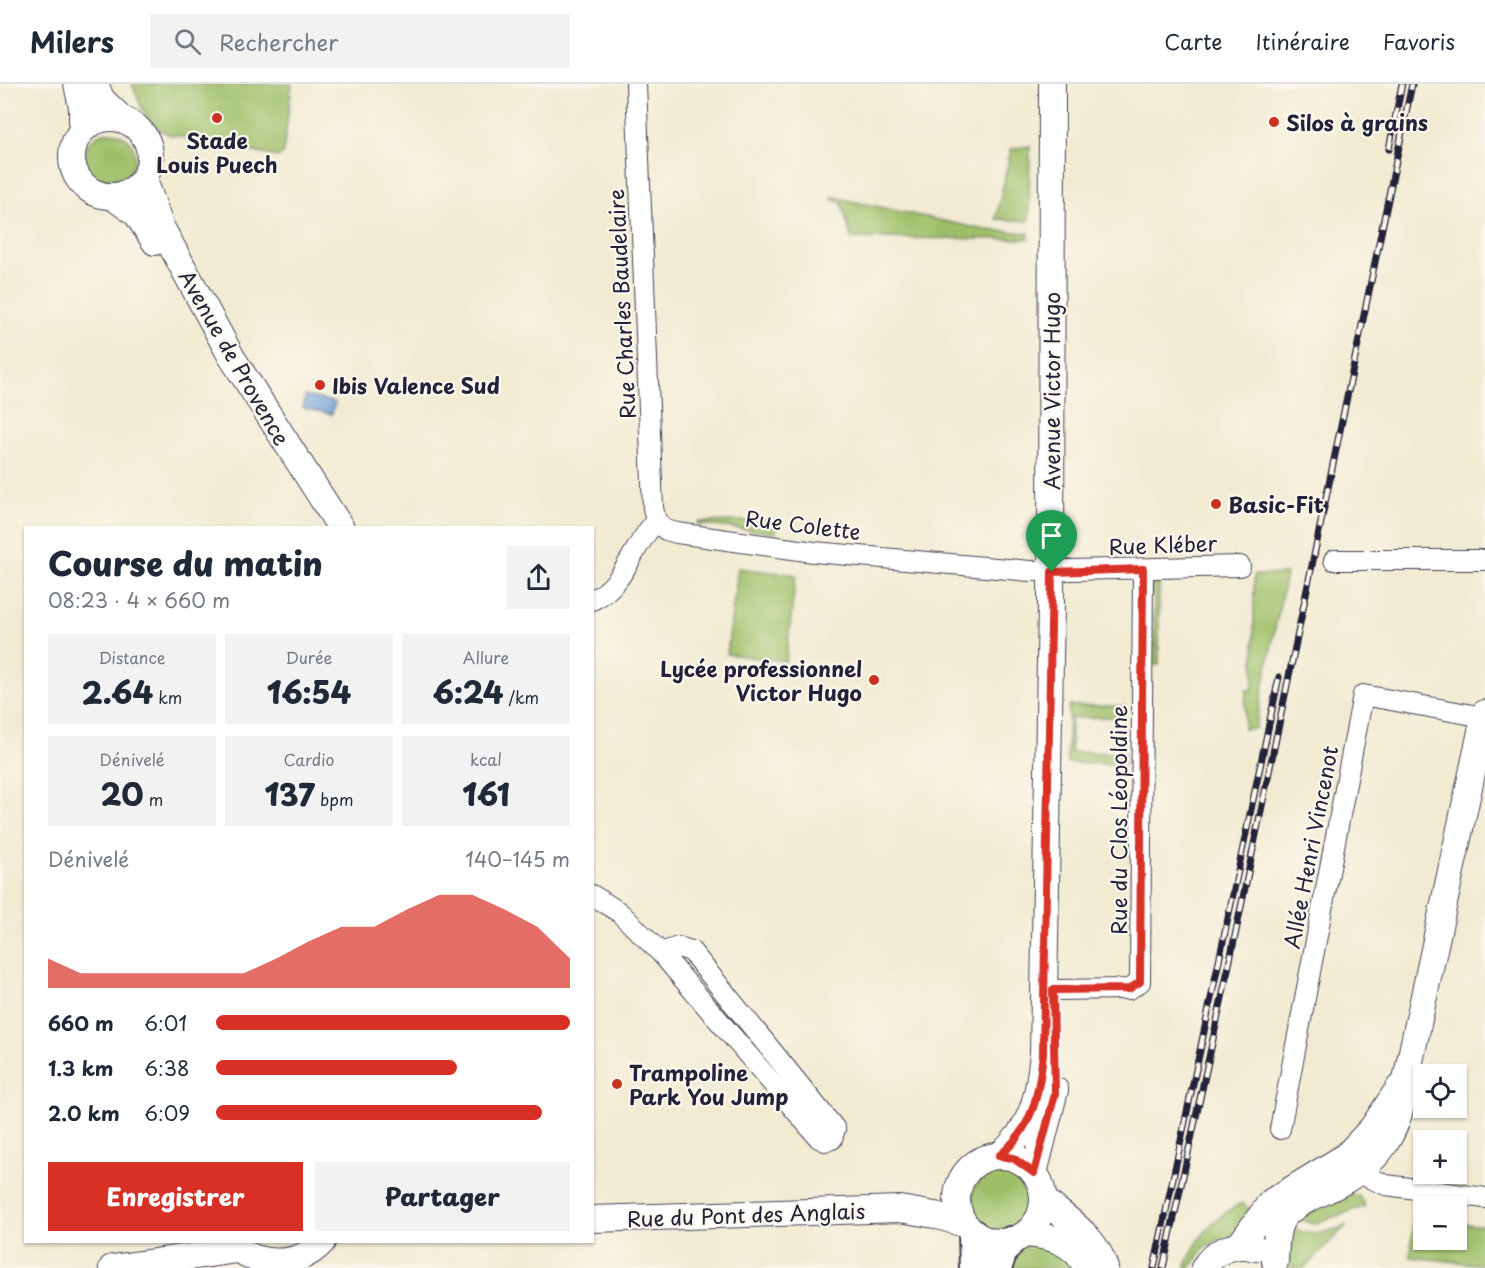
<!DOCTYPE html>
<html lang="fr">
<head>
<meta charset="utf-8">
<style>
  body { margin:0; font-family:"Playpen Sans",sans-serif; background:#f2f2f3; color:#1f2937; height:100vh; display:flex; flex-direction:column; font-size:22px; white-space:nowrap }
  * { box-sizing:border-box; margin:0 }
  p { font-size:20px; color:#747a83 }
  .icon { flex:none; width:33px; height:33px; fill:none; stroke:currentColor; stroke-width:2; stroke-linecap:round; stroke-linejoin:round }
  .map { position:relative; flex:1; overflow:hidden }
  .sheet { position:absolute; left:24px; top:442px; width:570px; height:717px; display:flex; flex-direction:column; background:#fff; border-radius:0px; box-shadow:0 2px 4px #0004 }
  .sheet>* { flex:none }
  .buttons { position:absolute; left:1413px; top:980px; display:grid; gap:12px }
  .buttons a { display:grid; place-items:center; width:54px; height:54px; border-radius:0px; background:#fff; box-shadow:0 2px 4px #0004; font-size:30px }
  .pin { position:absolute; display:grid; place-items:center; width:51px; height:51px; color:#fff; margin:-62px -26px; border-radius:50% 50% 50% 0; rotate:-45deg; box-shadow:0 0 6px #0007 }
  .pin .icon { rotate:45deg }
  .round { display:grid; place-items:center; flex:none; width:63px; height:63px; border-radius:0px; background:#f2f2f3 }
  .overview { display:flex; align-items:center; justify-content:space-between; height:102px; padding:0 24px }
  h1 { font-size:33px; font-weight:800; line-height:45px }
  .figures { display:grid; grid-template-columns:repeat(3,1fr); gap:9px; height:102px; padding:6px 24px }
  .figures div { display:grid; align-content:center; border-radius:0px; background:#f2f2f3; text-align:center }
  .figures b { font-size:30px; font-weight:800 }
  .figures small { font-size:16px; font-weight:400 }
  .figures p { font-size:16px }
  .chart { height:168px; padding:12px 24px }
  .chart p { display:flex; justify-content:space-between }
  .chart svg { width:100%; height:108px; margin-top:6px; fill:#d93025; opacity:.7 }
  .primary-button { display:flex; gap:12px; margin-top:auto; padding:12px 24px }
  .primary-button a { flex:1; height:69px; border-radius:0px; background:#d93025; color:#fff; font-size:24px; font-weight:800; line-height:69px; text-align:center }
  .primary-button a+a { background:#f2f2f3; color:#1f2937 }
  ul { padding:0 24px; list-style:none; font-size:20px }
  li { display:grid; grid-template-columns:96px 72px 1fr; align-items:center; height:45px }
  li i { height:15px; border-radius:8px; background:#d93025 }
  header { display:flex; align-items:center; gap:36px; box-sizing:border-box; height:84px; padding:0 30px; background:#fff; border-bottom:2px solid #e0e1e3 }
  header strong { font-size:28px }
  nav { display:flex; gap:33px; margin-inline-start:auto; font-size:21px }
  .search { width:420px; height:54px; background:#f2f2f3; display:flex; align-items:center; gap:15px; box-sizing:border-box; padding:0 21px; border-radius:0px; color:#747a83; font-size:22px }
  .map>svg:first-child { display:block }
  .green { fill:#9ebf68; stroke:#607052; stroke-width:1.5 }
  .water { fill:#699fd6; stroke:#466088; stroke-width:1.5 }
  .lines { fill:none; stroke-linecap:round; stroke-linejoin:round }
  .minor-casing { stroke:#414052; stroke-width:22 }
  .major-casing { stroke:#414052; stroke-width:28 }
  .highway-casing { stroke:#414052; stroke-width:32 }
  .minor { stroke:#fff; stroke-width:20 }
  .major { stroke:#fff; stroke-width:26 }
  .highway { stroke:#fff; stroke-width:28 }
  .rail-casing { stroke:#22223b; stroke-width:7 }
  .rail { stroke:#fbf7ec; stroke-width:4.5; stroke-dasharray:14; stroke-linecap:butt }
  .route-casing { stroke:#fff; stroke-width:12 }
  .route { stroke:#d93025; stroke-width:8 }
  .poi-dot { fill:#c8321e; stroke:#fbf7ec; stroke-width:2 }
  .labels { text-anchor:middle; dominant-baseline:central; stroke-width:4.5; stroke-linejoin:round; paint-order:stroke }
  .poi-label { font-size:21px; font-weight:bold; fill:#22223b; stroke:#fbf7ec; text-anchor:start }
  .street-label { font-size:21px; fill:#22223b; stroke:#fbf7ec }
</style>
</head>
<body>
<header>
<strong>Milers</strong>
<div class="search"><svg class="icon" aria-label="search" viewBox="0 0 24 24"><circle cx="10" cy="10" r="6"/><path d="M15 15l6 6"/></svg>Rechercher</div>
<nav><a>Carte</a><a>Itinéraire</a><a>Favoris</a></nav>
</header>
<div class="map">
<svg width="1485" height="1184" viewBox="0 0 1485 1184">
  <rect width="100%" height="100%" fill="#fbf7ec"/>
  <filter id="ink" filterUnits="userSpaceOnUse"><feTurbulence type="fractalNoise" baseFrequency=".0167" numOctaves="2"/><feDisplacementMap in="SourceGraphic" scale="12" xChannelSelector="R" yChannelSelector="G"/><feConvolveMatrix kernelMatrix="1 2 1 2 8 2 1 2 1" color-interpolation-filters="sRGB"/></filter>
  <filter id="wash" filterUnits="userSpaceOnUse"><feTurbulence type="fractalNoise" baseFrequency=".008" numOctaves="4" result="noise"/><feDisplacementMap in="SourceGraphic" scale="24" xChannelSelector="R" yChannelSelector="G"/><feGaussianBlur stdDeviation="1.35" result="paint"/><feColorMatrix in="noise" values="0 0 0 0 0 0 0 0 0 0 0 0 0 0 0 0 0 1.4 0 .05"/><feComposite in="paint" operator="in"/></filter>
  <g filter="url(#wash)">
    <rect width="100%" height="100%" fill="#f2ead1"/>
    <g class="green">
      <path d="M132 0H292L283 70 278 73 168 50C145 40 141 22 132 0Z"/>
      <circle cx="110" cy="73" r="25"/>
      <path d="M1030 62 1029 137 996 135 1011 65Z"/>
      <path d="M833 113 985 146 1029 149V155L851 154 842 119 832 115Z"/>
      <path d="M781 436 775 449 698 440V438Z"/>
      <path d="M738 484 796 491 786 577 727 570Z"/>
      <path d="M1286 490 1255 645H1244L1246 606H1252L1254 593V491Z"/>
      <path d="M1153 499H1159V581H1152L1149 576H1154V511H1149Z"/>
      <path d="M1069 622H1125V633L1071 634V668L1125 669 1124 680 1067 679Z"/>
      <circle cx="998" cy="1118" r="28"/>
      <path d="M1343 1109 1359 1112 1365 1122 1313 1140 1298 1134Z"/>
      <path d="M1242 1119 1251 1126 1234 1149 1205 1163 1190 1184H1185C1197 1153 1212 1134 1242 1119Z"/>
      <path d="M1414 1135 1423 1136 1424 1155H1456L1457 1139 1485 1142V1181L1410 1173Z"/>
      <path d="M1347 1141 1304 1184H1291L1286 1171 1291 1142C1310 1155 1328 1148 1347 1141Z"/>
      <path d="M1044 1158 1078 1184H1006C1016 1164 1021 1160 1044 1158Z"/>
    </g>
    <path class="water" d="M305 312 335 318 332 330 303 324Z"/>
  </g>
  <g filter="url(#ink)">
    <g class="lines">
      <g class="minor-casing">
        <g id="minor">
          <path d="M636 0 653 424 656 437"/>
          <path d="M656 437 666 446 677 449 814 468 1030 487 1240 482"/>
          <path d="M1334 476H1485"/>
          <path d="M592 516C625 502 632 462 656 437"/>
          <path d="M592 811 619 828 661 869 819 1054 825 1057 832 1055 835 1045 691 867 678 863 661 869"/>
          <path d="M1053 906 1129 905 1140 898 1143 485"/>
          <path d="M1280 1045 1363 611 1484 633"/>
          <path d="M1350 1077 1363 1091 1386 1101 1485 1114"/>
        </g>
      </g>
      <g class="major-casing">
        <g id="major">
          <path d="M77 0 82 23V46"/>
          <path d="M95 0 102 16 123 36"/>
          <circle cx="111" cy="73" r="39"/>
          <path d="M144 95 160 141 231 272 341 444"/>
          <path d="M113 113 136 129 155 158"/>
          <circle cx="1000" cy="1115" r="43"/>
          <path d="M999 1072C1033 1045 1039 1010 1043 969L1051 520 1052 0"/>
          <path d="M1034 1089 1055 1006"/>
          <path d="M1043 1115C1067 1136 1096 1152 1105 1184"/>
          <path d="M592 1135 900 1125 935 1131 964 1140"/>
          <path d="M1026 1150C1052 1152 1074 1158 1087 1184"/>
          <path d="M231 1158C254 1184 299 1184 322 1158"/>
          <path d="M1239 1162 1271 1118 1346 1072 1373 1043 1399 1004"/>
          <path d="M1275 1178C1276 1165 1275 1148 1281 1137 1291 1121 1311 1114 1327 1106 1381 1081 1400 1048 1407 991L1485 629"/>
          <path d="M112 1184 237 1166"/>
          <path d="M1204 1184C1214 1166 1236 1158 1255 1164"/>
        </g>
      </g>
      <g class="highway-casing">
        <g id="highway">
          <path d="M973 1150 974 1184"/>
          <path d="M997 1184 1003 1167 1011 1157"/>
        </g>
      </g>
      <use href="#minor" class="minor"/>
      <use href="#major" class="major"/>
      <use href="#highway" class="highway"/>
      <g class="rail-casing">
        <g id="rail">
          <path d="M1389 65 1402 0"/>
          <path d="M1154 1184 1279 593"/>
          <path d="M1163 1184 1225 900 1412 0"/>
        </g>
      </g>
      <use href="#rail" class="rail"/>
    </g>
  </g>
  <g class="lines" filter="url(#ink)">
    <g class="route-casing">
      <path id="route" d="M1143 485 1140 898 1129 905 1053 906 1055 1010 1034 1089 1013 1074 999 1072C1033 1045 1039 1010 1043 969L1052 488Z"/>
    </g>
    <use href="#route" class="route"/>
  </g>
  <g class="poi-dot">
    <circle cx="217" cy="34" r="6"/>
    <circle cx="1274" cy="38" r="6"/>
    <circle cx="320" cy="301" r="6"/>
    <circle cx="1216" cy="420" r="6"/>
    <circle cx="874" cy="596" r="6"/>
    <circle cx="617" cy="1000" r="6"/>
  </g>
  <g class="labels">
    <g class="poi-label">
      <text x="1286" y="38">Silos à grains</text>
      <text x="217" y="56" text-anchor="middle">Stade<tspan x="217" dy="24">Louis Puech</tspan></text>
      <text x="332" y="301">Ibis Valence Sud</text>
      <text x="1228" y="420">Basic-Fit</text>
      <text x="862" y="584" text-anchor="end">Lycée professionnel<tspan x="862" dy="24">Victor Hugo</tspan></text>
      <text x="629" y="988">Trampoline<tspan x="629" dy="24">Park You Jump</tspan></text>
    </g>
    <g class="street-label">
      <text transform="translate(621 220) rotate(-93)">Rue Charles Baudelaire</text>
      <text transform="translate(235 273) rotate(60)">Avenue de Provence</text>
      <text transform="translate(1051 307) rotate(-90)">Avenue Victor Hugo</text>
      <text transform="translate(803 440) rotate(7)">Rue Colette</text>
      <text transform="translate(1163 460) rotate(-2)">Rue Kléber</text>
      <text transform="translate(1118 736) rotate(-90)">Rue du Clos Léopoldine</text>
      <text transform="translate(1310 763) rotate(-79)">Allée Henri Vincenot</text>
      <text transform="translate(746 1130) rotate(-2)">Rue du Pont des Anglais</text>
    </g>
  </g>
</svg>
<div class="buttons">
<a><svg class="icon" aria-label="locate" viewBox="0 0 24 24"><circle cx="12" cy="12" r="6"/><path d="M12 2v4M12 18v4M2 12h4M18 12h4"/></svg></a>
<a>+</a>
<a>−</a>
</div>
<div class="pin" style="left:1052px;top:488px;background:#1e9e55"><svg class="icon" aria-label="arrive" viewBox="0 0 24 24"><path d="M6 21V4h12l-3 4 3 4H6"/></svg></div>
<section class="sheet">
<div class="overview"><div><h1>Course du matin</h1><p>08:23 · 4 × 660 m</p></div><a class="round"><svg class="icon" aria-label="share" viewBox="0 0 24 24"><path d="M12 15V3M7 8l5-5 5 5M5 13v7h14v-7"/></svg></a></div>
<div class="figures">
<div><p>Distance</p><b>2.64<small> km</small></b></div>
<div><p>Durée</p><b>16:54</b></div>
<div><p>Allure</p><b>6:24<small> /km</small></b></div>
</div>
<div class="figures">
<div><p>Dénivelé</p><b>20<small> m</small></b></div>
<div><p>Cardio</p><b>137<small> bpm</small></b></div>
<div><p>kcal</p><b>161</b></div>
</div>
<div class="chart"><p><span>Dénivelé</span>140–145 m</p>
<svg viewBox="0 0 160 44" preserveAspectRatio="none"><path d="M0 44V32L10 38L20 38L30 38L40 38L50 38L60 38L70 32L80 25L90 19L100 19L110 12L120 6L130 6L140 12L150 19L160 32V44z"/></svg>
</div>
<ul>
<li><b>660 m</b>6:01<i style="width:100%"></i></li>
<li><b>1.3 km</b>6:38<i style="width:68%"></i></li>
<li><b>2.0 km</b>6:09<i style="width:92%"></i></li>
</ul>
<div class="primary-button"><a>Enregistrer</a><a>Partager</a></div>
</section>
</div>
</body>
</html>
